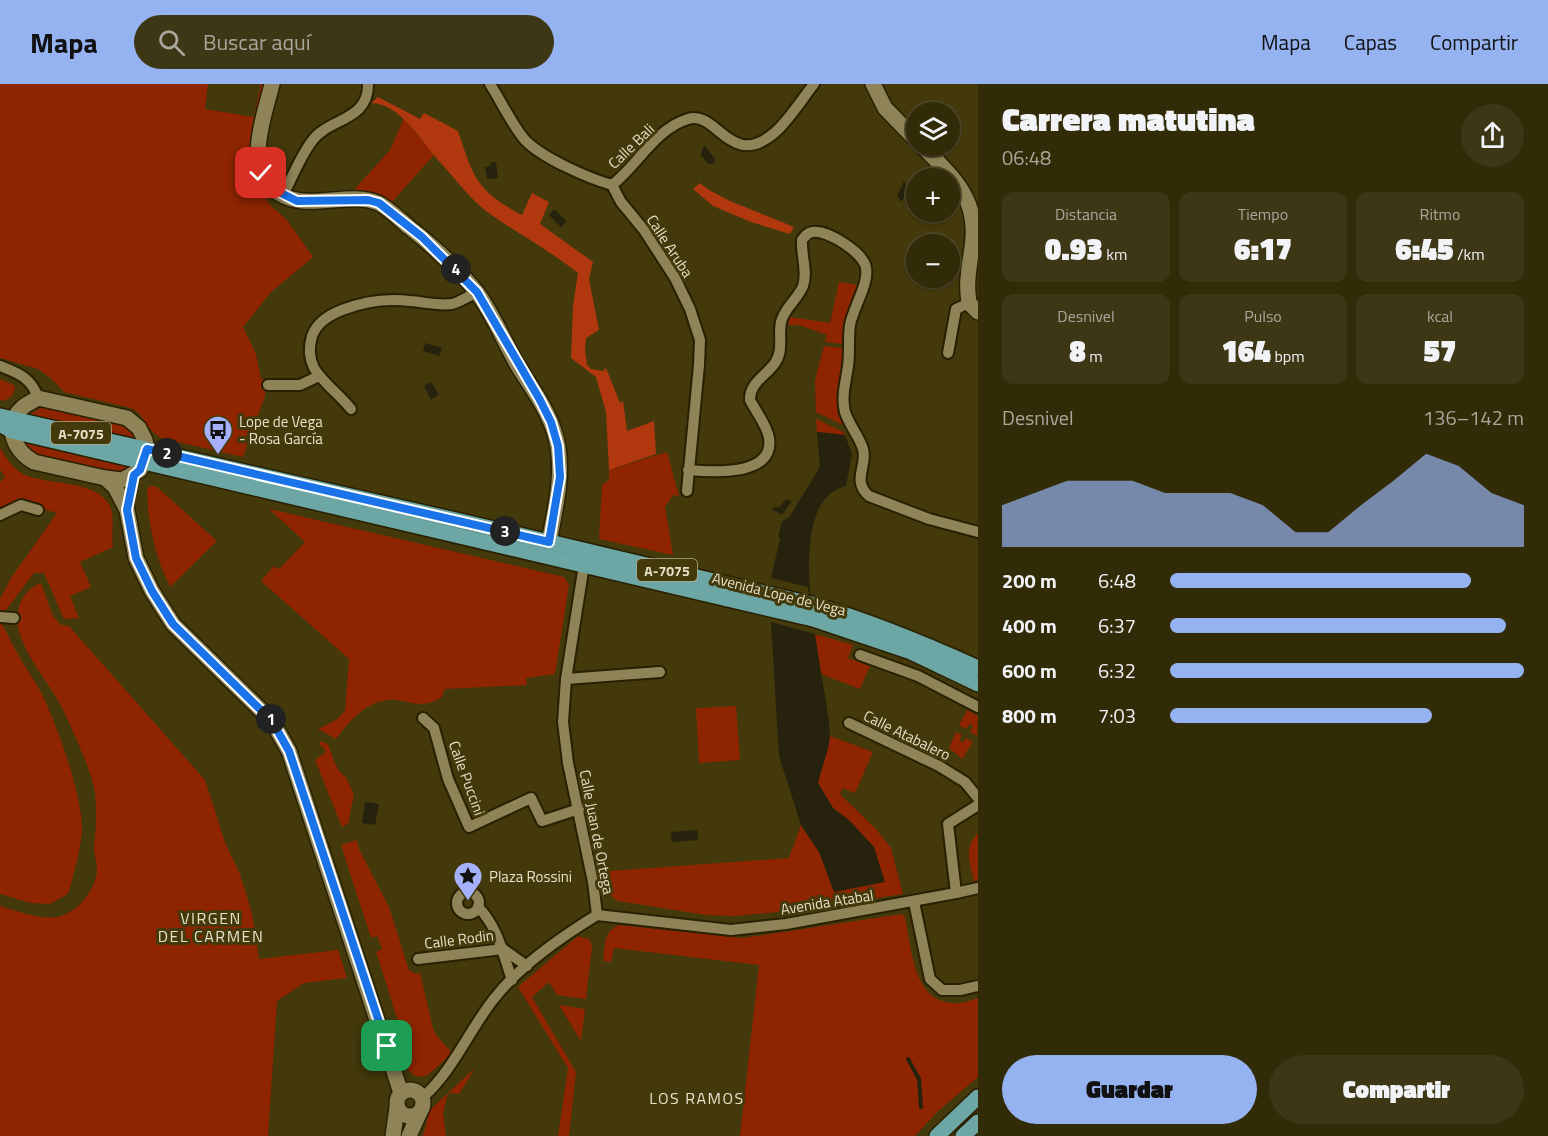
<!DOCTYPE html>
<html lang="es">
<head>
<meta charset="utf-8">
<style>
  body { margin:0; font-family:"Titillium Web",sans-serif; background:#3d3716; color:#f1f3f6; height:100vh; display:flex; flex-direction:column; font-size:22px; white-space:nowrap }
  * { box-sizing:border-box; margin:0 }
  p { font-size:20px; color:#a8a79c }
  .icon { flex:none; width:33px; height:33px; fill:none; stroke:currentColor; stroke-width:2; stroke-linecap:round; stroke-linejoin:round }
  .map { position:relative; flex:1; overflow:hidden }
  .side { display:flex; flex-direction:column; background:#322b08; width:570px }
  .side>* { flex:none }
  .tools { position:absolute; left:906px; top:18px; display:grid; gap:12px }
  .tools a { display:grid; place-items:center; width:54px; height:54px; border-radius:50%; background:#322b08; box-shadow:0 2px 4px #0004,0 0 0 2px #4d4729; font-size:30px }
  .pin { position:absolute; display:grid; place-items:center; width:51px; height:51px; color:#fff; margin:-26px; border-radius:12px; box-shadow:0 3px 9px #0006 }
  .km { position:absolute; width:30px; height:30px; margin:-15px; border-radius:50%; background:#222; color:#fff; font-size:16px; line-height:30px; text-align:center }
  .round { display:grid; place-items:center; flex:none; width:63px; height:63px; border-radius:32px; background:#3d3716 }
  .summary { display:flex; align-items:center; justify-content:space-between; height:102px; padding:0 24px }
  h1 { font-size:33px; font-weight:800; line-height:45px }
  .figures { display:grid; grid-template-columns:repeat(3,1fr); gap:9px; height:102px; padding:6px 24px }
  .figures div { display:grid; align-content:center; border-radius:12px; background:#3d3716; text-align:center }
  .figures b { font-size:30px; font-weight:800 }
  .figures small { font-size:16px; font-weight:400 }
  .figures p { font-size:16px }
  .chart { height:168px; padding:12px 24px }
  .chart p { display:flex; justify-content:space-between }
  .chart svg { width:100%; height:108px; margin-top:6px; fill:#95b2f1; opacity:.7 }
  .cta { display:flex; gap:12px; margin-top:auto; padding:12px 24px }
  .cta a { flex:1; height:69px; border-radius:36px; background:#95b2f1; color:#111; font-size:24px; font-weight:800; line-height:69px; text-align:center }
  .cta a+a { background:#3d3716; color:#f1f3f6 }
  ul { padding:0 24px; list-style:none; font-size:20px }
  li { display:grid; grid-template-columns:96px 72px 1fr; align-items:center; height:45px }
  li i { height:15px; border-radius:8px; background:#95b2f1 }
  header { display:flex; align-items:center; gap:36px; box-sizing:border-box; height:84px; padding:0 30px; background:#95b2f1; color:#111 }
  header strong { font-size:28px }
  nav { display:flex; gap:33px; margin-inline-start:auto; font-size:21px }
  .search { width:420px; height:54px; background:#3d3716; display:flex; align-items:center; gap:15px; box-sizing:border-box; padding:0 21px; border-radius:33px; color:#a8a79c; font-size:22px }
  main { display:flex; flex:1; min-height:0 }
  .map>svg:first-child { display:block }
  .green { fill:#8e2500 }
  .forest { fill:#b1370e }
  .water { fill:#26220e }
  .pier { fill:#43390b }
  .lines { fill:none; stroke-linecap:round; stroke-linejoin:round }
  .stream { stroke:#26220e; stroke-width:4 }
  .street-casing { stroke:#282000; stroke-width:14 }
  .secondary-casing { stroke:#282000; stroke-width:18 }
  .primary-casing { stroke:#282000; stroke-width:18 }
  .street { stroke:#8f8457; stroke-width:10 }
  .secondary { stroke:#8f8457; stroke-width:15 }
  .primary { stroke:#6da7a5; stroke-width:15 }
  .route-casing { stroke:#fff; stroke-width:12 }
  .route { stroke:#1a73e8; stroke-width:8 }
  .labels { text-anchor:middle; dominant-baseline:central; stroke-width:6; stroke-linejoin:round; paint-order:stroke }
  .shield { fill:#43390b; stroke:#b4ae8f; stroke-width:1.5 }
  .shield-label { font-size:14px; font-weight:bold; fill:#e5e0c8 }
  .street-label { font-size:15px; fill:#e5e0c8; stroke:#43390b }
  .poi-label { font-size:15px; fill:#e5e0c8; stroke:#43390b; text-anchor:start }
  .neighbourhood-label { font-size:16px; letter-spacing:1.5px; fill:#e5e0c8; stroke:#43390b }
</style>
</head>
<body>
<header>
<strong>Mapa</strong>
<div class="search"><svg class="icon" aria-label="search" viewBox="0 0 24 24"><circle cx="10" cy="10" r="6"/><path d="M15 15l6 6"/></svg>Buscar aquí</div>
<nav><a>Mapa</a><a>Capas</a><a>Compartir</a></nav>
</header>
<main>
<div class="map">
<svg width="978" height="1052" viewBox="0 0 978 1052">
  <rect width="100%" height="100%" fill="#43390b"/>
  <g class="green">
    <path d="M0 0H208L205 25 254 33 261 0H266L256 39 253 42 251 64 252 88 269 120 287 136 313 173 271 208 243 243 256 270 261 295H267L265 312 243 373 160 354 148 343 139 329 131 324 64 308 52 295 38 285 0 274Z"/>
    <path d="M404 34 434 71 392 118C379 110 369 104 353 107L390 66Z"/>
    <path d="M839 198 857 201 846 232 843 260 825 258 827 251 799 241H788L790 233 830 239Z"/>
    <path d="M824 262 843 264 837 327 843 341 816 328 815 296Z"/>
    <path d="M0 295 12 300 15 303C14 311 10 314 4 317L0 316Z"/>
    <path d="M41 324H49L124 342 130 345 135 355 30 330Z"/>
    <path d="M816 335 843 348 845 351 817 348Z"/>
    <path d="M21 357 130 383 124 387 112 389 37 372 30 368Z"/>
    <path d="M0 364C7 375 13 385 25 391 49 401 97 396 110 422 115 433 111 451 113 463L80 478 91 503 70 512 79 534 64 535 44 489H34L3 530 0 529V515L11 494 57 429 19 418 0 427V398L5 393 0 386Z"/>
    <path d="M667 368 679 412 673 411 665 423 673 471 599 455 602 401 609 396V386Z"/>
    <path d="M152 402 157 403 217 457 170 503C155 472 148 441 147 407L148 403Z"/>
    <path d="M269 425 564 493 569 501 555 590 526 594 527 601 445 605 441 614C422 624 415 619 396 616 369 614 350 636 336 655L318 645 336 636 345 627 349 575 261 497 274 482 279 485 305 458Z"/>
    <path d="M41 499 53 532 61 541 69 542 205 696 226 761 240 790 252 829 259 875 338 866 347 894 304 899 277 917 268 1052H0V822C16 827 42 836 58 833 78 828 96 806 97 786 97 779 94 771 94 763 96 745 97 727 95 709 92 688 73 647 64 628 51 599 25 575 18 543 15 525 23 505 41 499Z"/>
    <path d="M0 538C8 549 11 559 18 570 25 584 35 596 42 610 57 642 83 712 82 747 80 768 74 790 68 810L50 820 31 819 0 810Z"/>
    <path d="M815 550 853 561 848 574 870 582 860 605 821 590Z"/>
    <path d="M736 622 740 676 699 679 696 624Z"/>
    <path d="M967 626 978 632 977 652 970 648 973 642 970 640 966 645 959 641Z"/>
    <path d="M956 648 962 651 960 656 962 659 966 654 973 658 962 675 949 664Z"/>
    <path d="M830 652 873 668 855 709 843 704 840 710 877 746 891 764 903 810 789 827 735 832 706 831 618 817 604 807 601 784 608 783 609 787 789 774 801 741 819 768 834 808 850 737 833 724 818 699Z"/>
    <path d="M321 657 328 660C333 671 334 685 345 692L354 710 348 740 342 743 315 676 326 668 322 662 319 661Z"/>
    <path d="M978 749V796L974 797C970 778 963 765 978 749Z"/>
    <path d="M357 756 359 765 389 823 409 886 416 890 420 889 433 944 436 951 452 969C445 975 432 989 425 992 408 998 397 968 404 956L376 868 382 865 377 852 371 854 341 761Z"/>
    <path d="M902 830 905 833C912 866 913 923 960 919 966 918 972 916 978 914V993L937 1028 915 1052H740L759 881 614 864 611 878 603 877C605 862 603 848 619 841L743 854Z"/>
    <path d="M578 852 589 855 592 862 586 915 557 911 549 898 532 913 576 988 569 1052H558L568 984 518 903Z"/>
    <path d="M559 921 585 925 581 957Z"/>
    <path d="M475 984 459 1010 448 1009 443 1029 446 1052H423L430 1026Z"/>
  </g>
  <g class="forest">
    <path d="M378 13 420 35 424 29 458 47C474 95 476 106 522 131L532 109 549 118 540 140 593 178 589 195 599 246 586 254 585 266 587 281 591 285 603 287 606 284 620 319 623 317 627 347 654 337 656 370 609 386 606 328 596 293 571 274 573 222 578 189C549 166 516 149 486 127 469 114 454 93 439 77 421 57 400 19 371 19Z"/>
    <path d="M700 99 709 106 730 117 794 143 790 150 751 138 713 122 693 105Z"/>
  </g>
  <g class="water">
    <path d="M705 62 715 75 714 80H708L701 71 703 63Z"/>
    <path d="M496 78 498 94 487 95 485 83 490 82V79Z"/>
    <path d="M904 97 910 105 901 118 897 112Z"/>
    <path d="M554 125 567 137 561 143 549 131Z"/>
    <path d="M425 259 442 264 439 272 423 267Z"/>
    <path d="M431 298 439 310 431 316 424 302Z"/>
    <path d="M817 348 845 351 852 370 846 402C774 420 829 600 830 650 830 665 821 684 818 699L833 724 850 737 874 763 885 798 834 808 819 768 801 741 779 672 771 538V494L780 455 778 453 782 438 790 432 820 383Z"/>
    <path d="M786 415 792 417 782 431 776 427H773L772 424 780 423Z"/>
    <path d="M365 718 379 720 375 741 362 739Z"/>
    <path d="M697 746 698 756 672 758 671 748Z"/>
  </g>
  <path class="pier" d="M771 494 808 503 815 550 771 538Z"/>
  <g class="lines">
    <path class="stream" d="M908 975 919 995 921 1023"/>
    <g class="street-casing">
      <g id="street">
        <path d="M490 0C501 17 512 41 525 56 542 74 588 94 612 101L621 118 644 146 675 194 690 225 700 256 699 281 687 407"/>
        <path d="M612 101C637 82 655 45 688 35 717 26 730 85 773 50 788 38 802 15 814 0"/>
        <path d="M283 111C292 94 300 73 312 57 328 34 369 37 368 0"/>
        <path d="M948 269 956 225 969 219"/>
        <path d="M0 282C18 289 32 294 38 314"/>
        <path d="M268 301H300L319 292"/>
        <path d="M351 325C340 311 323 299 314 284 309 274 309 262 312 252 317 238 329 231 342 226 365 217 386 214 410 217 424 218 437 222 452 220 460 218 469 212 477 208"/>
        <path d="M688 386C712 388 775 393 769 354 767 341 756 328 750 316 749 299 767 291 775 279 784 266 778 252 781 238 784 224 798 215 803 202 808 188 801 171 802 156 805 152 807 149 812 148 827 145 864 169 866 184 869 200 853 224 850 241 848 254 850 269 848 282 846 297 841 313 845 328 849 341 859 352 863 365 868 382 851 396 869 412L929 435 978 448"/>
        <path d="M0 431 21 421 38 426"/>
        <path d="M0 533 14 534"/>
        <path d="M860 571 918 592 978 623"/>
        <path d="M566 595 660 588"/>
        <path d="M423 634 434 644 448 695 469 743 531 714 542 737 579 725"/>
        <path d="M849 639 939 682 965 698 978 714"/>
        <circle cx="468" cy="819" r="11"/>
        <path d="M956 809 978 804"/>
        <path d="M914 818 930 895 942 906H960L978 902"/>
        <path d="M478 823C498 843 503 870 512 896"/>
        <path d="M597 831 731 846 786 840 956 809 948 740 978 721"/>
        <path d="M503 865 527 882"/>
        <path d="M418 875 503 865"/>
        <path d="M422 1014C453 987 468 948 493 916 518 883 561 853 597 831L593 798 568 679 563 638 566 595 584 481"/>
      </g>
    </g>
    <g class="secondary-casing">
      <g id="secondary">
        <path d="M272 0C265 30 245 79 272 104 302 132 346 105 378 119 389 124 400 136 410 144 433 162 457 184 476 207 493 229 504 258 518 282 534 308 553 332 558 363 563 395 555 426 549 458"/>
        <path d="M873 0 885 24 916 56"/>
        <path d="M922 62C942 82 968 104 972 134 976 154 969 175 968 195 967 203 968 211 969 219L978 228"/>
        <path d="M38 314 127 334 139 344 145 356 147 365 140 386 122 396 105 394 34 378C15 367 2 342 22 324 26 320 33 317 38 314Z"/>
        <path d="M105 394 115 403 127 426 136 474 152 507 173 540 272 637 289 667 401 1009"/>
        <circle cx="410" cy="1019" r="13"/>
        <path d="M393 1052 397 1023"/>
        <path d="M409 1052 420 1028"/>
      </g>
    </g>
    <g class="primary-casing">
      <g id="primary">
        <path d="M0 332 469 439 811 520C869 537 923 559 978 584"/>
        <path d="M0 340 12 347 813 535 911 568 978 600"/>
        <path d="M937 1052 978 1013"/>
        <path d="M963 1052 978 1038"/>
      </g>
    </g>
    <use href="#street" class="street"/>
    <use href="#secondary" class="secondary"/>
    <use href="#primary" class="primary"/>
  </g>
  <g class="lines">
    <g class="route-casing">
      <path id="route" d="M261 89 271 104 297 117 368 116 379 119 422 153 477 208 540 316 551 338 558 362 560 393 549 458 147 365 140 386 134 391 127 426 136 474 152 507 173 540 272 637 289 667 387 962"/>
    </g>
    <use href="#route" class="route"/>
  </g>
  <defs>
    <g id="bus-pin" transform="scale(1.5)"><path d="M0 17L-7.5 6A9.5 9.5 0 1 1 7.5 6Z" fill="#a5b1fc" stroke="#43390b"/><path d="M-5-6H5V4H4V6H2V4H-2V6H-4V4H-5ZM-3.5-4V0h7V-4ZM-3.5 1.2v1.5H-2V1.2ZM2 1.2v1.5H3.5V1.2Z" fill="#111"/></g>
    <g id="sight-pin" transform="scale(1.5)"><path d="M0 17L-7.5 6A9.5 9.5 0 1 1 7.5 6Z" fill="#a5b1fc" stroke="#43390b"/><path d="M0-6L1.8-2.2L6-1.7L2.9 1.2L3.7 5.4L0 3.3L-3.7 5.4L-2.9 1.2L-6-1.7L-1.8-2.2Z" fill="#111"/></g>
  </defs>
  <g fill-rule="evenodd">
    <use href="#bus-pin" x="218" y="346"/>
    <use href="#sight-pin" x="468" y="792"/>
  </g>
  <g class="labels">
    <g class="shield">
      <rect x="51" y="338" width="60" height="22" rx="4.5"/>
      <rect x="637" y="475" width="60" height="22" rx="4.5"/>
    </g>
    <g class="shield-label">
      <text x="81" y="349">A-7075</text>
      <text x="667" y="486">A-7075</text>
    </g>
    <g class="street-label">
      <text transform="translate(631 62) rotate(-44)">Calle Bali</text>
      <text transform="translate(670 162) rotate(57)">Calle Aruba</text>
      <text transform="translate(779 510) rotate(14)">Avenida Lope de Vega</text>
      <text transform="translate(907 651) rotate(26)">Calle Atabalero</text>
      <text transform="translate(467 694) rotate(70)">Calle Puccini</text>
      <text transform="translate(597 748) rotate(79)">Calle Juan de Ortega</text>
      <text transform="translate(827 818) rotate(-9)">Avenida Atabal</text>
      <text transform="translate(459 855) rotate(-7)">Calle Rodin</text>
    </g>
    <g class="poi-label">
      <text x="239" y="337">Lope de Vega<tspan x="239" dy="17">- Rosa García</tspan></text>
      <text x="489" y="792">Plaza Rossini</text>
    </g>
    <g class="neighbourhood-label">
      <text x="211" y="834">VIRGEN<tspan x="211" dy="18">DEL CARMEN</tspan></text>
      <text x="697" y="1014">LOS RAMOS</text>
    </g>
  </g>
</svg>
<div class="tools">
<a><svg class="icon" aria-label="layers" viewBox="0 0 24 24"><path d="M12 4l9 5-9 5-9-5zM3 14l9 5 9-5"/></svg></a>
<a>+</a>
<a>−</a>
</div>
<div class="pin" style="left:387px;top:962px;background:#1e9e55"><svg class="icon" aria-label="arrive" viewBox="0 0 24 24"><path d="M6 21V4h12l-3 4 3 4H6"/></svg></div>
<div class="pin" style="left:261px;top:89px;background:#d93025"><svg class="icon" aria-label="check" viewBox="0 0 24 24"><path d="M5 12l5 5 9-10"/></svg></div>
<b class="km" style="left:271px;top:635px">1</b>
<b class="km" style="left:167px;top:369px">2</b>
<b class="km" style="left:505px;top:447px">3</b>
<b class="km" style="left:456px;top:185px">4</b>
</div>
<section class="side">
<div class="summary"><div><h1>Carrera matutina</h1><p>06:48</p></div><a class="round"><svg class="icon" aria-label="share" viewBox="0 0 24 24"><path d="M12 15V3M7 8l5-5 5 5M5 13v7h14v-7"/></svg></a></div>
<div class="figures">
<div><p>Distancia</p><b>0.93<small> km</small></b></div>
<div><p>Tiempo</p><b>6:17</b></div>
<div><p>Ritmo</p><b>6:45<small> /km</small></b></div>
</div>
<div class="figures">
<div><p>Desnivel</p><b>8<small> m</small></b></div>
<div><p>Pulso</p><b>164<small> bpm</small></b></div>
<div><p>kcal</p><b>57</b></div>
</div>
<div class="chart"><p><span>Desnivel</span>136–142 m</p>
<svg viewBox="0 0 160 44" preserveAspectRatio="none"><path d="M0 44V27L10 22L20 17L30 17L40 17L50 22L60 22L70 22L80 27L90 38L100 38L110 27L120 17L130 6L140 11L150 22L160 27V44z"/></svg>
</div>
<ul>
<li><b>200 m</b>6:48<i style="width:85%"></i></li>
<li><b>400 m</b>6:37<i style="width:95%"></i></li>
<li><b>600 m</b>6:32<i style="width:100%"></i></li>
<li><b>800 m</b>7:03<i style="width:74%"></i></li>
</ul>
<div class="cta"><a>Guardar</a><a>Compartir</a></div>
</section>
</main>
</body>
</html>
